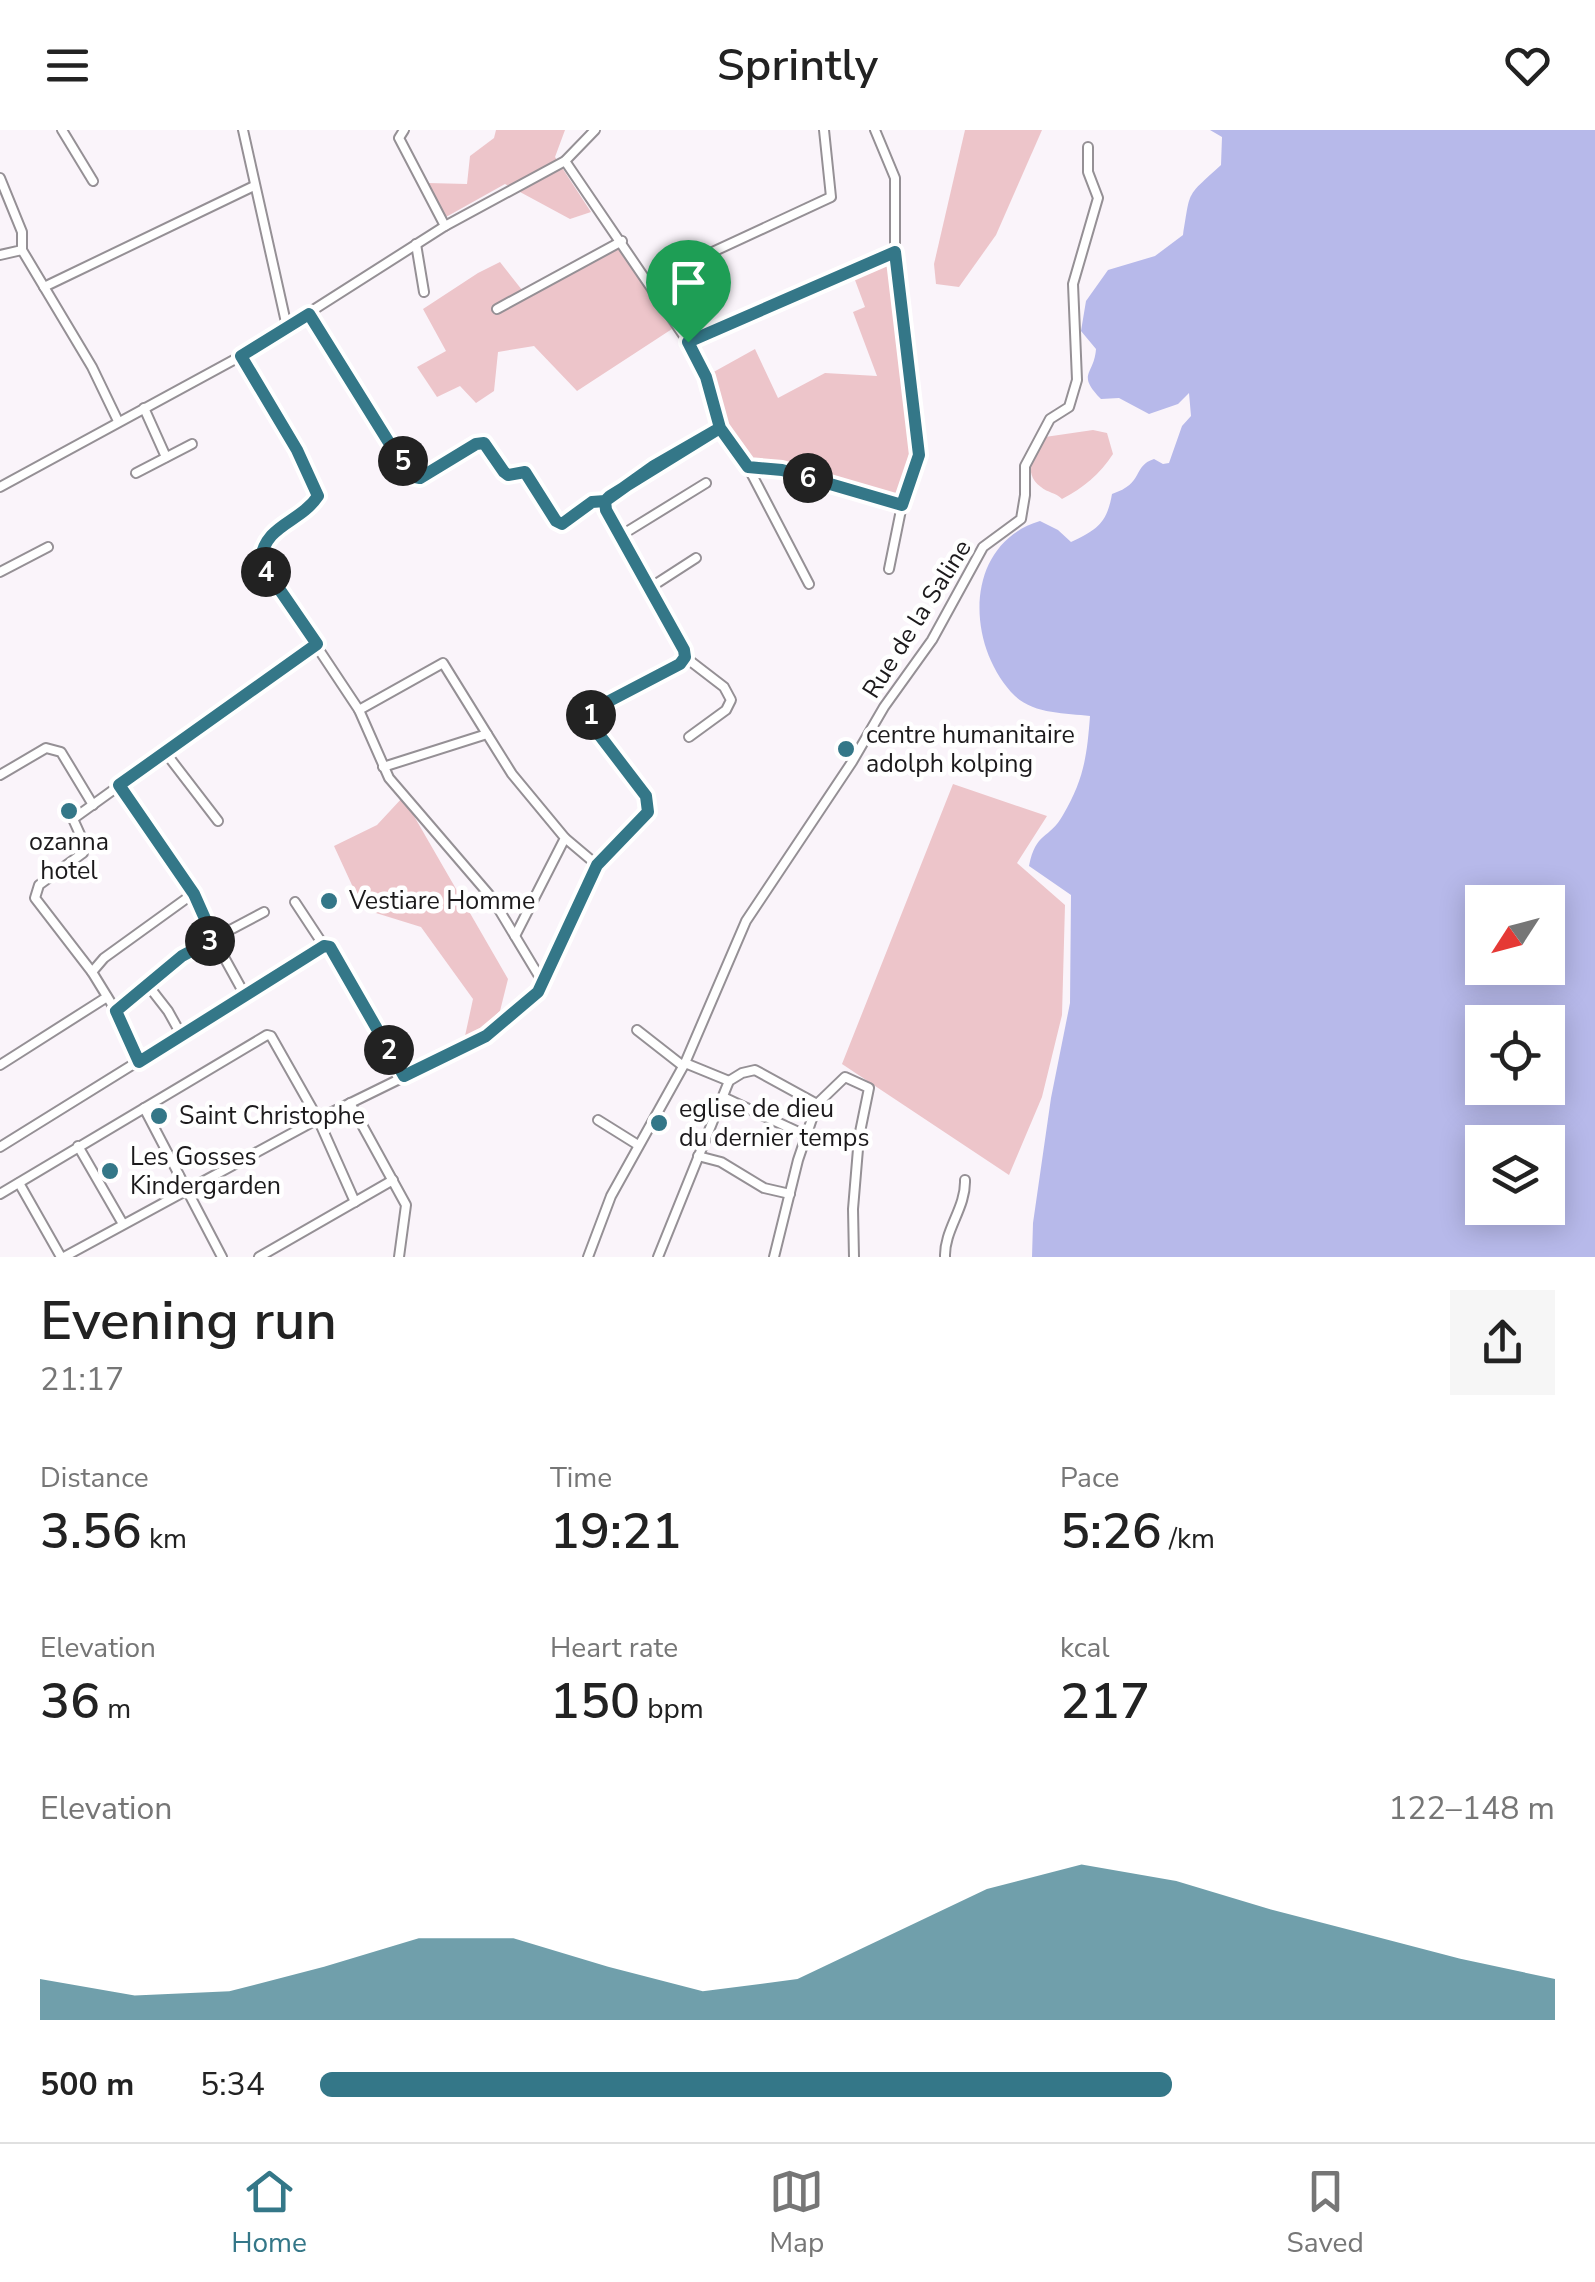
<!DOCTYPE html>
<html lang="en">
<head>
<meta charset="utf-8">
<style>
  body { margin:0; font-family:"Nunito Sans",sans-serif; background:#f6f6f6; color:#222; height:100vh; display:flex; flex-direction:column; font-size:38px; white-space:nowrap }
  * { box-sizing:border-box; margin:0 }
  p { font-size:32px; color:#767676 }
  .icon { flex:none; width:55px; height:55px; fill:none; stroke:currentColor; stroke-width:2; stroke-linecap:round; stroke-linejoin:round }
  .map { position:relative; height:1127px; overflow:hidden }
  .panel { display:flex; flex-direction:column; background:#fff; flex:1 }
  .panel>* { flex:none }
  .needle { width:65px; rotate:234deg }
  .buttons { position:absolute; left:1465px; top:755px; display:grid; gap:20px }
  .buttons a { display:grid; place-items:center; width:100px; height:100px; border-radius:0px; background:#fff; box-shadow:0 5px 25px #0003; font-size:50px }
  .pin { position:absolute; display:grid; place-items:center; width:85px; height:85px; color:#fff; margin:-102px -42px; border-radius:50% 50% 50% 0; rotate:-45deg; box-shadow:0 0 10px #0007 }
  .pin .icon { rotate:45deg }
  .km { position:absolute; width:50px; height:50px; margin:-25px; border-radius:50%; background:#222; color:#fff; font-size:28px; line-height:50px; text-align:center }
  .round { display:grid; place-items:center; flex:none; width:105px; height:105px; border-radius:0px; background:#f6f6f6 }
  .headline { display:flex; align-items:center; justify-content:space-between; height:170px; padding:0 40px }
  h1 { font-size:55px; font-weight:600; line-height:75px }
  .stats { display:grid; grid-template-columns:repeat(3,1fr); gap:15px; height:170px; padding:10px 40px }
  .stats div { display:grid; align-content:center }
  .stats b { font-size:50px; font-weight:600 }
  .stats small { font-size:28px; font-weight:400 }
  .stats p { font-size:28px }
  .chart { height:280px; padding:20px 40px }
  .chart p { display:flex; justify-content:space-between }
  .chart svg { width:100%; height:180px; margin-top:10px; fill:#347788; opacity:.7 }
  ul { padding:0 40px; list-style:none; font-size:32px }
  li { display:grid; grid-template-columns:160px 120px 1fr; align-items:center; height:75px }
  li i { height:25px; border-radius:12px; background:#347788 }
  header { display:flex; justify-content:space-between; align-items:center; height:130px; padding:0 40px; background:#fff; font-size:45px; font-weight:600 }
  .menu { display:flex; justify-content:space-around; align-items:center; height:140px; border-top:2px solid #e0e0e0; background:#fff; font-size:28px; color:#767676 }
  .menu a { display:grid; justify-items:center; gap:5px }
  .menu .current { color:#347788 }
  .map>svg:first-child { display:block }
  .green { fill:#edc5ca }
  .water { fill:#b7b9ea; fill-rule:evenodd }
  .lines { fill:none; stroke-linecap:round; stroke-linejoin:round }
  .street-casing { stroke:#959095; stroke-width:12 }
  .street { stroke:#fff; stroke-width:8 }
  .route-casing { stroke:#fff; stroke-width:20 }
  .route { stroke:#347788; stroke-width:12 }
  .poi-dot { fill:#347788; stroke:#fff; stroke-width:4 }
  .labels { text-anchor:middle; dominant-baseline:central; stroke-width:9; stroke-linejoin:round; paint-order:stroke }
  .street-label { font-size:25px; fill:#1c1a1c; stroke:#fff }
  .poi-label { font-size:25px; fill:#1c1a1c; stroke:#fff; text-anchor:start }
</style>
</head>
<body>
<header><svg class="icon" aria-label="menu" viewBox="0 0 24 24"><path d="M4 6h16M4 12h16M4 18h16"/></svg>Sprintly<svg class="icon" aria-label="heart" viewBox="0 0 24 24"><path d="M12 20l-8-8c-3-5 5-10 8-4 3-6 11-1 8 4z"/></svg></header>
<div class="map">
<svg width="1595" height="1127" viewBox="0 0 1595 1127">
  <rect width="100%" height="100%" fill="#faf4fa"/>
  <g class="green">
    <path d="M496 0H565L555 27 591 82 570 89 505 54 446 87 428 53 467 54 470 26 494 8Z"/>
    <path d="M965 0H1042L996 105 959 157 936 154 934 134Z"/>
    <path d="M616 110 672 199 577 261 534 216 498 222 494 261 476 273 460 256 437 267 417 237 446 221 423 179 478 143 500 132 522 160Z"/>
    <path d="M894 125 913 307 898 371 749 334 720 291 710 244 755 219 778 268 825 243 877 246 853 182 865 177 852 142Z"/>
    <path d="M1093 300 1107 303 1113 324C1100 344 1083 358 1062 369 1055 362 1048 363 1041 357 1021 342 1035 323 1045 307Z"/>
    <path d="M953 654 1047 686 1017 733 1065 775 1062 885 1042 967 1009 1045 842 934Z"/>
    <path d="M403 667 508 849 500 881 471 909 465 906 473 869 421 797 363 779 334 716 377 695Z"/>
  </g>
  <path class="water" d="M1210 0H1595V1127H1032L1033 1093 1051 968 1070 873 1071 765 1029 736C1036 701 1049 710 1063 685 1084 649 1087 626 1090 586 1066 583 1034 584 1015 566 965 516 963 414 1040 391L1058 400 1071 412C1097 400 1107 393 1112 364 1145 353 1132 336 1154 329L1163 334 1169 333 1182 296 1191 286 1189 263 1178 274 1149 284 1119 268 1101 269C1076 243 1094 246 1096 219L1081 201 1086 171 1108 140 1155 126 1183 105C1191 59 1185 68 1221 35L1222 7ZM1548 772V838H1482V772ZM1548 892V958H1482V892ZM1548 1012V1078H1482V1012Z"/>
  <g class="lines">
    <g class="street-casing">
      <g id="street">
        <path d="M62 0 93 51"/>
        <path d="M243 0 287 197"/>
        <path d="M404 0 399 8 445 96"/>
        <path d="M875 0 895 48V121L919 325 902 375 889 439"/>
        <path d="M0 48 22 102V120L0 125"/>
        <path d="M416 114 424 162"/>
        <path d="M22 120 92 237 118 291"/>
        <path d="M650 151 831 67 824 0"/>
        <path d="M44 157 254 56"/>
        <path d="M497 179 622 111"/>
        <path d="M309 183 393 319 415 347 421 348 481 312C502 330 492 347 525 342L557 391H569L592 372 605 371"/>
        <path d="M688 212 895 121"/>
        <path d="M241 226 297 320 318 366C299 394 266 393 260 431L359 580 389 648 492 768 542 851"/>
        <path d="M144 278 166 327"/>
        <path d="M720 298 748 337 782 340 902 375"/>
        <path d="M748 337 809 454"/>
        <path d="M136 343 192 314"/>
        <path d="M0 357 241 226 445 96 565 31 595 0"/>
        <path d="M620 406 706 353"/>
        <path d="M0 442 48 417"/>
        <path d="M648 459 696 428"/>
        <path d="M685 527 724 557 731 570 726 580 689 607"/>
        <path d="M359 580 443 533 487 604"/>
        <path d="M165 622 218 691"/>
        <path d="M383 637 487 604 512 644 565 708 515 806"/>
        <path d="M0 645 46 618 61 622 93 675"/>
        <path d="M119 655 194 763 214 809 246 867"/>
        <path d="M565 708 597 735"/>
        <path d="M295 772 324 816"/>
        <path d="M92 842 35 768 39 755 83 723V711L73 689 317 513"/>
        <path d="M147 854 168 881 182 906"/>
        <path d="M116 881 181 826 264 782"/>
        <path d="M637 900 683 936"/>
        <path d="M139 933 116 881 92 842 104 828 194 763"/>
        <path d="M685 933 729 951"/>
        <path d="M0 935 107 867"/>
        <path d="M723 967 807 1006"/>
        <path d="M350 973 406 1075 399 1127"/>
        <path d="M144 978 222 1127"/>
        <path d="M598 990 638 1015"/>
        <path d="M78 1016 123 1094"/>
        <path d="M0 1017 324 816 330 817 404 945"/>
        <path d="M698 1026 721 1032 764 1058 790 1064"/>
        <path d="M19 1053 61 1127"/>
        <path d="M0 1064 267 905 271 906 318 989 355 1072"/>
        <path d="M64 1127 318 989 475 912 507 889 537 862 597 735 648 682 646 666 590 589 594 579 680 534 685 527 684 521 620 406 605 371 655 336 720 298 706 247 688 212 565 31"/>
        <path d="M259 1127 393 1050"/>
        <path d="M588 1127 611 1066 685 933 746 791 852 632 884 577 932 510 983 417 1021 389 1025 365V336L1050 289 1069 277 1077 250 1073 154 1098 68 1088 42V17"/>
        <path d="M658 1127 729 951 742 943 755 940 817 974"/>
        <path d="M774 1127 798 1030 817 974 845 947 869 958 859 1007 853 1079 854 1127"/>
        <path d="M945 1127C944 1100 966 1078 965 1050"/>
      </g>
    </g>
    <use href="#street" class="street"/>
  </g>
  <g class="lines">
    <g class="route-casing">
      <path id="route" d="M688 212 706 247 720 298 654 336 605 371 606 380 684 520 685 527 680 534 594 579 591 594 646 666 648 682 597 735 538 862 486 906 404 946 330 817 324 816 139 932 116 881 182 826 214 809 194 764 119 655 317 514 260 431C266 393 299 394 318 366L297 320 241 226 309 184 393 319 415 347 420 348 476 314 484 313 504 342 508 345 525 342 556 391 562 394 592 372 605 371 610 366 720 298 748 337 782 340 902 375 919 325 895 122 688 212"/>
    </g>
    <use href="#route" class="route"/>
  </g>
  <g class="poi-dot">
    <circle cx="846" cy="619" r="10"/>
    <circle cx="69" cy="681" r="10"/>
    <circle cx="329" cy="771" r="10"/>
    <circle cx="159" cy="986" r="10"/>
    <circle cx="659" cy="993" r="10"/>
    <circle cx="110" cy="1041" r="10"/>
  </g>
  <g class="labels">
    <g class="street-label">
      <text transform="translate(917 489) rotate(-58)">Rue de la Saline</text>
    </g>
    <g class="poi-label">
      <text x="866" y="605">centre humanitaire<tspan x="866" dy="29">adolph kolping</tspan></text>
      <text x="69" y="712" text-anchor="middle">ozanna<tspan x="69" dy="29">hotel</tspan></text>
      <text x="349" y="771">Vestiare Homme</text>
      <text x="679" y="979">eglise de dieu<tspan x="679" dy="29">du dernier temps</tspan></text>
      <text x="179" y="986">Saint Christophe</text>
      <text x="130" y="1027">Les Gosses<tspan x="130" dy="29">Kindergarden</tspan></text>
    </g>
  </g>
</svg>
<div class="buttons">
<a><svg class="needle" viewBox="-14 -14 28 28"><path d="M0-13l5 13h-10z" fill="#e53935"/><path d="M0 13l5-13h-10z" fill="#767676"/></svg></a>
<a><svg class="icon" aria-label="locate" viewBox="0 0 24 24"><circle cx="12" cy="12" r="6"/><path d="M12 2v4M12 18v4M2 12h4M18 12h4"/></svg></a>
<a><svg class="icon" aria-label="layers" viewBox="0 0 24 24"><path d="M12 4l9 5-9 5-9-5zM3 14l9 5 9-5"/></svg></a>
</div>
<div class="pin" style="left:688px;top:212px;background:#1e9e55"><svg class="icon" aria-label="arrive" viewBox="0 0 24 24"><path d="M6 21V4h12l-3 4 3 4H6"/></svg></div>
<b class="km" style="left:591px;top:585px">1</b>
<b class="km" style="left:389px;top:920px">2</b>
<b class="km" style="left:210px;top:811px">3</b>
<b class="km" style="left:266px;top:442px">4</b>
<b class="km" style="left:403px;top:331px">5</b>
<b class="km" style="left:808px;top:348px">6</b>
</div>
<section class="panel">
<div class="headline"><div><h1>Evening run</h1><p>21:17</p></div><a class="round"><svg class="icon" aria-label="share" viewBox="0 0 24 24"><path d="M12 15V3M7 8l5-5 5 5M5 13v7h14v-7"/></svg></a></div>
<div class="stats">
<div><p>Distance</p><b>3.56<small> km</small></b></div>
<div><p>Time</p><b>19:21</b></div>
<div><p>Pace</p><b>5:26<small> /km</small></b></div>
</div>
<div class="stats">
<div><p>Elevation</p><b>36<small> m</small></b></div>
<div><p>Heart rate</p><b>150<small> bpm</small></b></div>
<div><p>kcal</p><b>217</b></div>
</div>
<div class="chart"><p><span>Elevation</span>122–148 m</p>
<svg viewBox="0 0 160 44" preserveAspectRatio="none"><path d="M0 44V34L10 38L20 37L30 31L40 24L50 24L60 31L70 37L80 34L90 23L100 12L110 6L120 10L130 17L140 23L150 29L160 34V44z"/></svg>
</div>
<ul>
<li><b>500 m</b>5:34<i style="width:69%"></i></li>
</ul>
</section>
<nav class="menu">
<a class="current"><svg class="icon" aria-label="home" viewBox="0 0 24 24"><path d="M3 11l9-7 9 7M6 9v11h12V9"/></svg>Home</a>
<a><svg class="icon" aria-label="map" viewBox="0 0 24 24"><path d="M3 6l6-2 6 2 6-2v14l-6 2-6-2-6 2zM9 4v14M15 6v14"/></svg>Map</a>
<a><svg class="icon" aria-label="saved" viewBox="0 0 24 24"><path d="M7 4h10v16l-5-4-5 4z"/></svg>Saved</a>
</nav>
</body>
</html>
